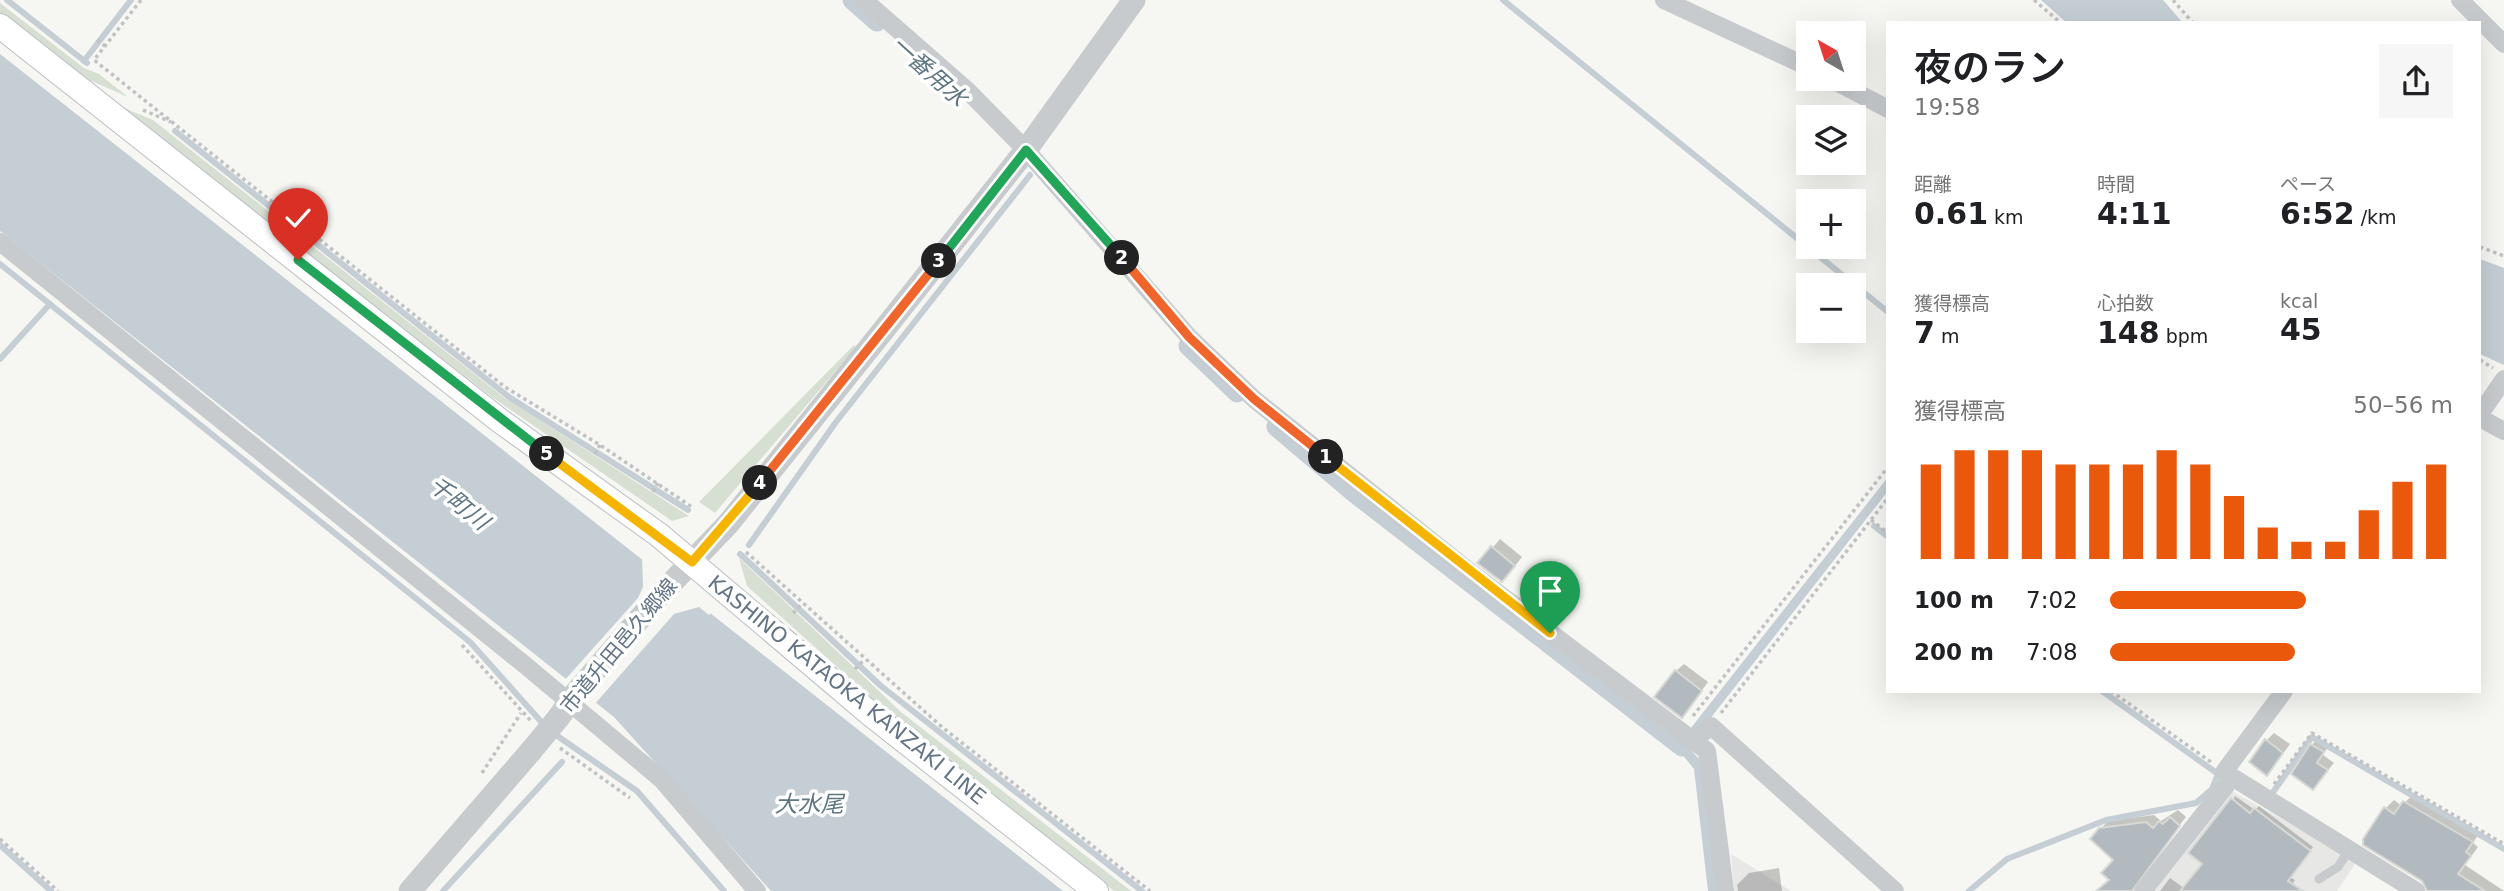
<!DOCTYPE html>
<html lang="ja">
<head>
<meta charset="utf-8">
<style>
  body { margin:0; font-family:"DejaVu Sans","Noto Sans JP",sans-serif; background:#f6f6f6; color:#202124; height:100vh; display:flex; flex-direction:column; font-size:26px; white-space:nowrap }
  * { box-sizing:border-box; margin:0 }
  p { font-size:23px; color:#757577 }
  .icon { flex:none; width:38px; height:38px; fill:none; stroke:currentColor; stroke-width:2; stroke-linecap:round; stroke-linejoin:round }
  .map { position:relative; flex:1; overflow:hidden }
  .panel { position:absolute; left:1886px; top:21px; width:595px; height:672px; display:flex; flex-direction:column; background:#fff; border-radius:0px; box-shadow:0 7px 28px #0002 }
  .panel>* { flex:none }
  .needle { width:46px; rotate:321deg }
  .buttons { position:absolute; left:1796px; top:21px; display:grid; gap:14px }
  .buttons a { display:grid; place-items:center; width:70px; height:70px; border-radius:0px; background:#fff; box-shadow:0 7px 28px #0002; font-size:35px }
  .pin { position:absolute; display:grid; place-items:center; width:60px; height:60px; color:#fff; margin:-72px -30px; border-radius:50% 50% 50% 0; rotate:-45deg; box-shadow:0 0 7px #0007 }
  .pin .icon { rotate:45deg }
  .km { position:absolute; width:35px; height:35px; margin:-18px; border-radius:50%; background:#222; color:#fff; font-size:19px; line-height:35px; text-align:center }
  .round { display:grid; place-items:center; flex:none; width:74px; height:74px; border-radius:0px; background:#f6f6f6 }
  .head { display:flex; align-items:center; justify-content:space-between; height:119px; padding:0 28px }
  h1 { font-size:38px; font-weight:600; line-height:52px }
  .stats { display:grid; grid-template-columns:repeat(3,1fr); gap:10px; height:119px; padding:7px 28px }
  .stats div { display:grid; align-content:center }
  .stats b { font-size:30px; font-weight:600 }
  .stats small { font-size:19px; font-weight:400 }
  .stats p { font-size:19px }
  .chart { height:196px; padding:14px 28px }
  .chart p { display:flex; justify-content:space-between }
  .chart svg { width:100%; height:126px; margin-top:7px; stroke:#ea580c; stroke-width:6 }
  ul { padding:0 28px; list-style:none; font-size:23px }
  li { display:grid; grid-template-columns:112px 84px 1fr; align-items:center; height:52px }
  li i { height:18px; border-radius:9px; background:#ea580c }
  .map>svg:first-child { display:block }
  .built { fill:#e7e8e6 }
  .green { fill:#d7dfd3 }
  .water { fill:#c5ced4 }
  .pier { fill:#f6f6f2 }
  .shadow { fill:#0003 }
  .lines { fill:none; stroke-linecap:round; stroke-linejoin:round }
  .stream { stroke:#c5ced4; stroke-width:6 }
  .canal { stroke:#c5ced4; stroke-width:19 }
  .building { fill:#b3babf; stroke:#d8d8d5; stroke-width:2 }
  .secondary-casing { stroke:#babec3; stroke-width:26 }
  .path { stroke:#c1c2c4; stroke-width:3.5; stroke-dasharray:3.5 3.5; stroke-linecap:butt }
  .service { stroke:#c8cbce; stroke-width:9 }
  .minor { stroke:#c8cbce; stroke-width:18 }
  .tertiary { stroke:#c8cbce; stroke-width:23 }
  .secondary { stroke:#fff; stroke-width:24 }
  .tertiary-bridge { stroke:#c8cbce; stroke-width:23 }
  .split-1-casing { stroke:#fff; stroke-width:14 }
  .split-2-casing { stroke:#fff; stroke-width:14 }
  .split-3-casing { stroke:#fff; stroke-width:14 }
  .split-4-casing { stroke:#fff; stroke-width:14 }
  .split-5-casing { stroke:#fff; stroke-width:14 }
  .split-6-casing { stroke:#fff; stroke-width:14 }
  .split-1 { stroke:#f5b400; stroke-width:9 }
  .split-2 { stroke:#f0652b; stroke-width:9 }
  .split-3 { stroke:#22a559; stroke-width:9 }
  .split-4 { stroke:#f0652b; stroke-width:9 }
  .split-5 { stroke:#f5b400; stroke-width:9 }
  .split-6 { stroke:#22a559; stroke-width:9 }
  .labels { text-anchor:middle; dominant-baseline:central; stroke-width:7; stroke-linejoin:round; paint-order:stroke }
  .street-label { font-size:21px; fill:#637486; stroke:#fff }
  .water-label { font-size:23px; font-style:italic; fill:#5f7783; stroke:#fff }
</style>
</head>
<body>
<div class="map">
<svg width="2504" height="891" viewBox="0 0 2504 891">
  <rect width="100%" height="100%" fill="#f6f6f2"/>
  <g class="built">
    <path d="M2230 790 2357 861 2337 891H2155Z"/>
    <path d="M1731 854 1791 891H1734Z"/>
  </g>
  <g class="green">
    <path d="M0 3 84 68 99 74 128 97 73 73 0 16Z"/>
    <path d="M105 100 153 120 502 396 689 516 672 521 492 397Z"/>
    <path d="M854 345 856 347 715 513 699 502Z"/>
    <path d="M739 558 901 712 1131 891H1114L896 720 747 586Z"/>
  </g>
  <g class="water">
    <path d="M2041 0H2163L2183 23H2067Z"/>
    <path d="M0 54 1063 891H771L614 717 0 231Z"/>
    <path d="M2480 259 2504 268V365L2480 354Z"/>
    <path d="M1888 477V491L1688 747 1703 763 1718 891H1708L1694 769 1676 747Z"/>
  </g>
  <path class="pier" d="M642 557 712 612 709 615 699 607 674 614 593 706 563 682 638 598 643 587Z"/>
  <g class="shadow">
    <path d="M1500 539 1522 557 1510 572 1480 563Z"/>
    <path d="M1684 664 1708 682 1689 708 1676 671Z"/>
    <path d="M2274 733 2290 744 2274 766 2267 740Z"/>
    <path d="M2318 738 2329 745 2323 755 2334 763 2313 788 2311 746Z"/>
    <path d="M2413 794 2479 833 2473 843 2478 847 2465 865 2504 891H2429L2386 808 2394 800 2402 806Z"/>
    <path d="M2235 796 2255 810 2259 806 2313 847 2290 877 2295 880 2288 891H2204L2205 863Z"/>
    <path d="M2178 810 2186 817 2126 891H2098L2111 879 2115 860 2092 838 2108 821 2154 815 2161 821Z"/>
    <path d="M1779 868 1782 891H1738L1737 885 1749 873Z"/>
    <path d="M2170 878 2184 888 2182 891H2160Z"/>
  </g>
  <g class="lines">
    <g class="stream">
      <path d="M7 0 87 63"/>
      <path d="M1503 0 1888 312"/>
      <path d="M84 61 131 0"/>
      <path d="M175 131 509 397 688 510"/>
      <path d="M0 264 470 642 545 726"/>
      <path d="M0 359 50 304"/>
      <path d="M1874 526 1888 537"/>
      <path d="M749 545 836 422 1030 175"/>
      <path d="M740 554 881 686 1142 891"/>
      <path d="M553 733 637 791 724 891"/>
      <path d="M2269 794 2271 795 2312 737 2504 849"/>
      <path d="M0 845 51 891"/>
      <path d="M443 891 562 762"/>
      <path d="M1969 891 2007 859 2106 820 2196 803 2212 789 2218 774 2102 691"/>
    </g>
    <g class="canal">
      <path d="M852 0 877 22"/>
      <path d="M1188 346 1237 393"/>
      <path d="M1276 427 1354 493 1682 747"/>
    </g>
  </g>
  <g class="building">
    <path d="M1491 546 1515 566 1502 582 1477 563Z"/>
    <path d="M1675 670 1702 691 1682 718 1654 697Z"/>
    <path d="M2265 739 2283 753 2267 776 2249 762Z"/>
    <path d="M2310 744 2324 752 2317 763 2328 770 2313 790 2291 774Z"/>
    <path d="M2231 798 2250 813 2254 808 2311 851 2288 881 2303 891H2180L2202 864 2188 853Z"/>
    <path d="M2403 801 2473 842 2466 852 2471 856 2458 874 2485 891H2427L2422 881 2363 845V839L2384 807 2394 814Z"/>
    <path d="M2170 817 2180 826 2132 891H2096L2109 880 2101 873 2113 860 2090 839 2099 828 2146 822 2153 828 2159 821 2163 824Z"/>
  </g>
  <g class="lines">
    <g class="secondary-casing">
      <path id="secondary" d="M0 26 499 420 659 535 873 716 1096 891"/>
    </g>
    <g class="path">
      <path d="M141 0 94 60 505 387 600 445 692 507"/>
      <path d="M2034 0 2061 23"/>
      <path d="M2173 0 2193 23"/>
      <path d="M97 40 105 46"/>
      <path d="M143 110 171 122"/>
      <path d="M2480 247 2504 256"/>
      <path d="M2480 360 2493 368"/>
      <path d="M595 454 600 445"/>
      <path d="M653 492 658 483"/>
      <path d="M1871 520 1888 533"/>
      <path d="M746 552 942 727 1150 891"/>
      <path d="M793 613 802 604"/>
      <path d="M462 645 531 721"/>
      <path d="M855 669 864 660"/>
      <path d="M2111 691 2211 762"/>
      <path d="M1721 713 1888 498"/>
      <path d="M1693 716 1888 467"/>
      <path d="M560 748 630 798"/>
      <path d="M482 773 521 713"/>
      <path d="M2274 784 2312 733 2504 844"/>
      <path d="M0 839 58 891"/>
    </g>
    <path class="service" d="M2319 879 2338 867 2349 850"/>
    <g class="minor">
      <path d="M864 0 968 91 1026 150 1189 337 1254 399 1474 575 1707 751 1725 891"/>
      <path d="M1664 0 1808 67"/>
      <path d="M2460 0 2504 44"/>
      <path d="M1831 79 1888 109"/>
      <path d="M0 242 525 665 661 779 757 891"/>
      <path d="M2480 414 2504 379"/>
      <path d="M2480 418 2504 431"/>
      <path d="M2284 691 2224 772 2416 891"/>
      <path d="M1694 740 1711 726 1895 891"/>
      <path d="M2143 891 2232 778"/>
    </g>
    <g class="tertiary">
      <path d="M559 717 574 695 660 595 728 524 882 332 1026 150 1134 0"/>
      <path d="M410 891 531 751"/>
    </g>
    <use href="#secondary" class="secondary"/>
    <path class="tertiary-bridge" d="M531 751 559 717"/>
  </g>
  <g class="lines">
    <g class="split-1-casing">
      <path id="split-1" d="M1326 457 1550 633"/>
    </g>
    <g class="split-2-casing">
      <path id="split-2" d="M1122 258 1189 337 1254 399 1326 457"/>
    </g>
    <g class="split-3-casing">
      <path id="split-3" d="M939 261 1026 150 1122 258"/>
    </g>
    <g class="split-4-casing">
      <path id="split-4" d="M760 483 939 261"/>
    </g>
    <g class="split-5-casing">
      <path id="split-5" d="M547 454 692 562 760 483"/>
    </g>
    <g class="split-6-casing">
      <path id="split-6" d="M298 260 547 454"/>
    </g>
    <use href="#split-1" class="split-1"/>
    <use href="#split-2" class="split-2"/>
    <use href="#split-3" class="split-3"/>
    <use href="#split-4" class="split-4"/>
    <use href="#split-5" class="split-5"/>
    <use href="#split-6" class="split-6"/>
  </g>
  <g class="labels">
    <g class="street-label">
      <text transform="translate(619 646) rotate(-50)">市道升田邑久郷線</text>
      <text transform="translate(847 690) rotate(39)">KASHINO KATAOKA KANZAKI LINE</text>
    </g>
    <g class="water-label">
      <text transform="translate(929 71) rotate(42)">一番用水</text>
      <text transform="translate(459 503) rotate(39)">千町川</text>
      <text x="809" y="804">大水尾</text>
    </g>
  </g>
</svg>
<div class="buttons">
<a><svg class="needle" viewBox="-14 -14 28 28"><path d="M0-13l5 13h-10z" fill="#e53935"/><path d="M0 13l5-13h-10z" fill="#757577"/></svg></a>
<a><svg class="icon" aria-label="layers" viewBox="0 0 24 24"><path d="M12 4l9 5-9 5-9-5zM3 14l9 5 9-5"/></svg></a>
<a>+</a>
<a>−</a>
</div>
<div class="pin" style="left:1550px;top:633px;background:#1e9e55"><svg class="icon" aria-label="arrive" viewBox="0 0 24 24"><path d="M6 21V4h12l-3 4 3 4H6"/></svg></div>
<div class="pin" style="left:298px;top:260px;background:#d93025"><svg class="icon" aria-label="check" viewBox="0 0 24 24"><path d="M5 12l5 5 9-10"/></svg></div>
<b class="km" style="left:1326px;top:457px">1</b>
<b class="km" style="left:1122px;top:258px">2</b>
<b class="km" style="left:939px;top:261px">3</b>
<b class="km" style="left:760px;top:483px">4</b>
<b class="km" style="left:547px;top:454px">5</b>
<section class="panel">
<div class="head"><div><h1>夜のラン</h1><p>19:58</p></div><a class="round"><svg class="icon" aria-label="share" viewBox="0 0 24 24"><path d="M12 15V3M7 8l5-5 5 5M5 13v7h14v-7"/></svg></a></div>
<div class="stats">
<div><p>距離</p><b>0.61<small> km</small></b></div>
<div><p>時間</p><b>4:11</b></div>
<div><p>ペース</p><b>6:52<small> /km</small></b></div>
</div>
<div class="stats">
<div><p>獲得標高</p><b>7<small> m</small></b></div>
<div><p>心拍数</p><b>148<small> bpm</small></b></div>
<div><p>kcal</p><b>45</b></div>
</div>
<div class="chart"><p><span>獲得標高</span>50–56 m</p>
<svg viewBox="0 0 160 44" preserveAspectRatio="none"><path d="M5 44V11M15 44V6M25 44V6M35 44V6M45 44V11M55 44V11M65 44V11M75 44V6M85 44V11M95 44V22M105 44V33M115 44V38M125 44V38M135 44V27M145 44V17M155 44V11"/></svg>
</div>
<ul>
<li><b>100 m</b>7:02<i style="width:57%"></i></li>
<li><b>200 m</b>7:08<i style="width:54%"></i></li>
</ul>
</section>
</div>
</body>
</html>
